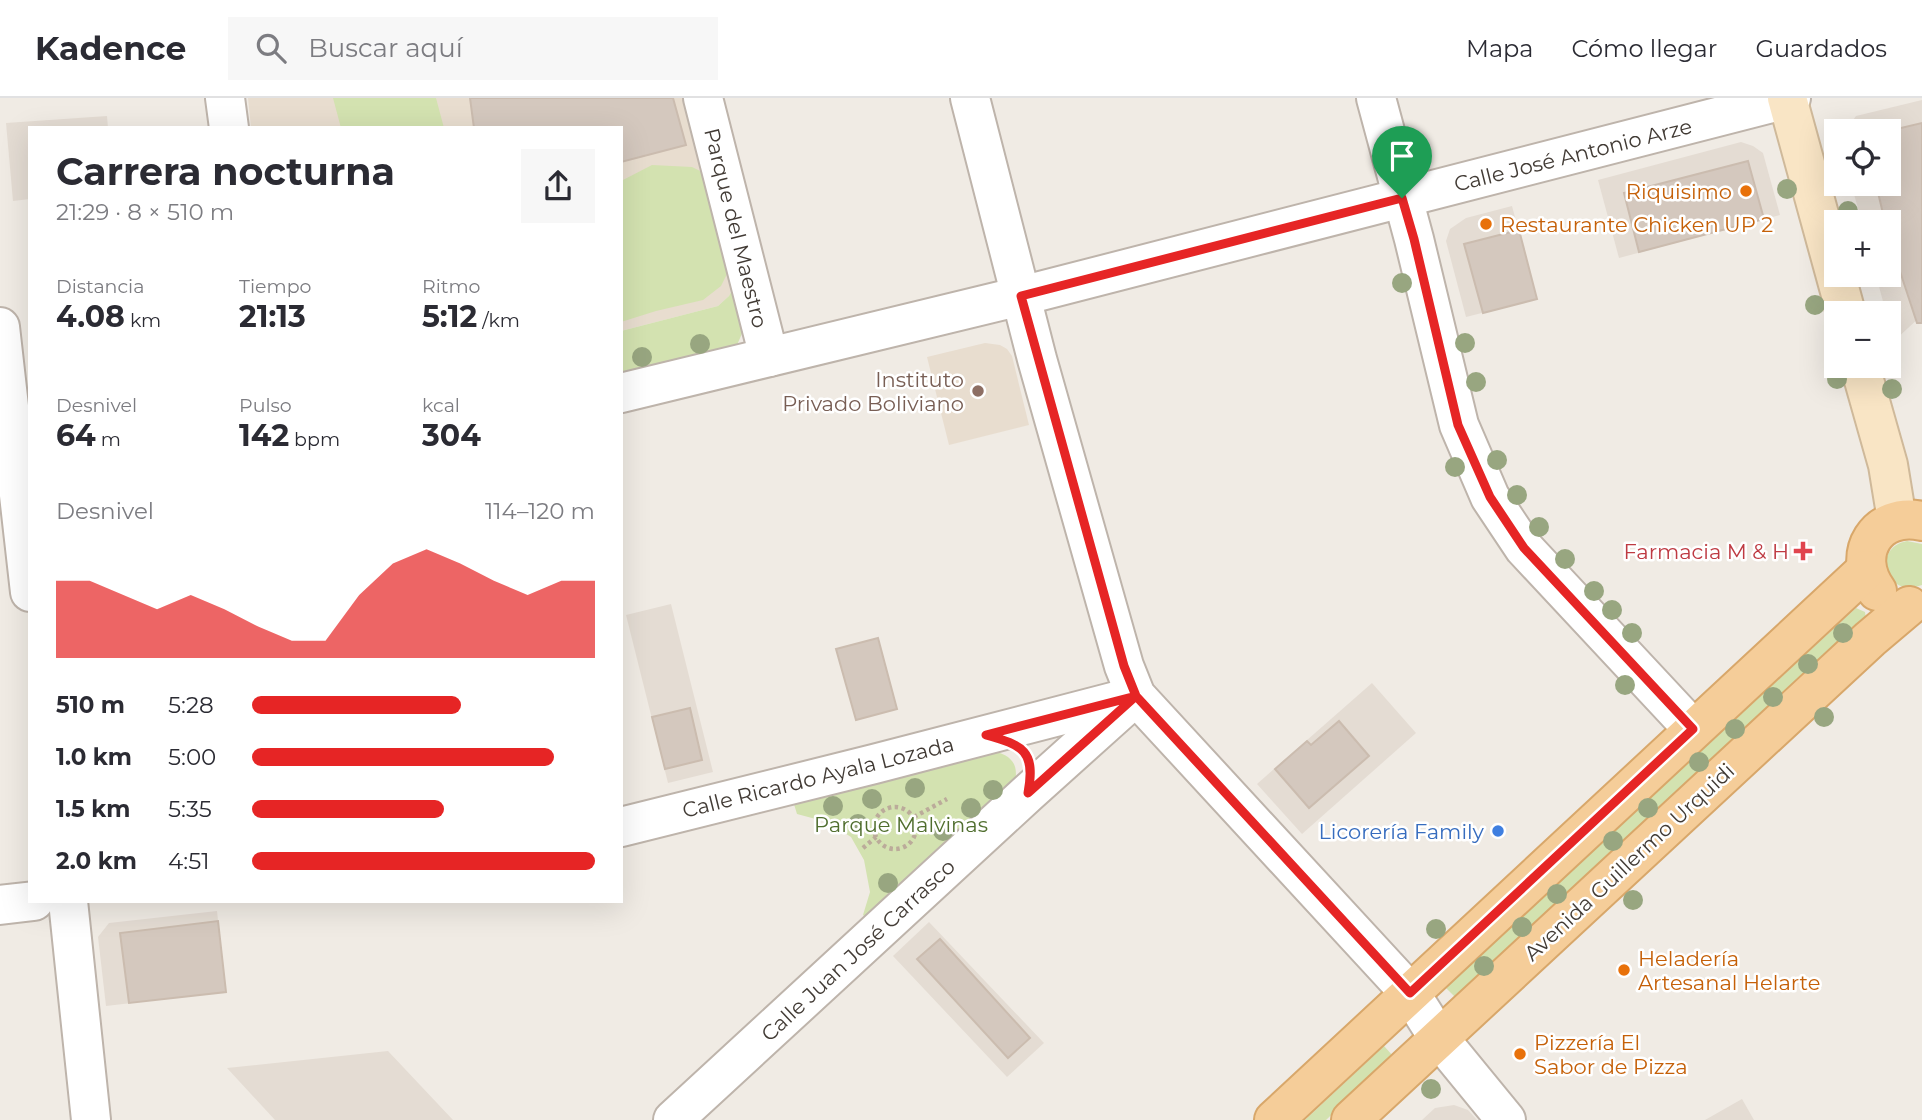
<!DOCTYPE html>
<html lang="es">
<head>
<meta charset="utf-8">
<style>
  body { margin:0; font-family:Montserrat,sans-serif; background:#f7f7f7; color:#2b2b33; height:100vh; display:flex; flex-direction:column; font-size:26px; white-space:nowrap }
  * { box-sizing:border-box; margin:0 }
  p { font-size:23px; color:#7c7c81 }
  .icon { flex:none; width:38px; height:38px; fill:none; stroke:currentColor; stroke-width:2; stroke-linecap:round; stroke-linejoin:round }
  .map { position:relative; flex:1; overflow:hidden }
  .sheet { position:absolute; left:28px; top:28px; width:595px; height:777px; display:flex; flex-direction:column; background:#fff; border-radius:0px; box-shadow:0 7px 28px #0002 }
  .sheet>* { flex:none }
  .tools { position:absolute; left:1824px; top:21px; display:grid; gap:14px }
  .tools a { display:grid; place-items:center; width:77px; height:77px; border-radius:0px; background:#fff; box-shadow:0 7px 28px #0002; font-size:35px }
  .pin { position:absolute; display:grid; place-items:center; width:60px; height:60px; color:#fff; margin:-72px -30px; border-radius:50% 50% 50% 0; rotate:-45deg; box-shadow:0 0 7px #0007 }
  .pin .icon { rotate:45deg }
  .round { display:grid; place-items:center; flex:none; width:74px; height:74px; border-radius:0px; background:#f7f7f7 }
  .headline { display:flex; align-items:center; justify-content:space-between; height:119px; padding:0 28px }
  h1 { font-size:38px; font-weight:700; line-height:52px }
  .metrics { display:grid; grid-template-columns:repeat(3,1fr); gap:10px; height:119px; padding:7px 28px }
  .metrics div { display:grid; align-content:center }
  .metrics b { font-size:30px; font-weight:700 }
  .metrics small { font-size:19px; font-weight:400 }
  .metrics p { font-size:19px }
  .chart { height:196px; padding:14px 28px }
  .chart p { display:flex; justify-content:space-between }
  .chart svg { width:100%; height:126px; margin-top:7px; fill:#e62525; opacity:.7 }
  ul { padding:0 28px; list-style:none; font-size:23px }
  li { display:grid; grid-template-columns:112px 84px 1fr; align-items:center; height:52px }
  li i { height:18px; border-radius:9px; background:#e62525 }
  header { display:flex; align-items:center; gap:42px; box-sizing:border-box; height:98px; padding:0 35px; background:#fff; border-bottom:2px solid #e1e1e2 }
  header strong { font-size:33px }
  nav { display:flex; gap:38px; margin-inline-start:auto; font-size:24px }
  .search { width:490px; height:63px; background:#f7f7f7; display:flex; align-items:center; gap:18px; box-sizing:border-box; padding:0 24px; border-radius:0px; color:#7c7c81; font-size:26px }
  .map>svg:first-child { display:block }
  .residential { fill:#e4dcd3 }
  .education { fill:#e8ddcf }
  .green { fill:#d3e2b0 }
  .building { fill:#d4c8be; stroke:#cbbcaf; stroke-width:2 }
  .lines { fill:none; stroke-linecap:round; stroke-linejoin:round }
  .minor-casing { stroke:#beb4ab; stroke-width:42 }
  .secondary-casing { stroke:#cfb99a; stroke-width:42 }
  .primary-casing { stroke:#d8a76a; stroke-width:42 }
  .path { stroke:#bbab9a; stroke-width:4.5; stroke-dasharray:3.5 3.5; stroke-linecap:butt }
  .minor { stroke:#fff; stroke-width:38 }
  .secondary { stroke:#f9e5c5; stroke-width:38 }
  .primary { stroke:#f5cd99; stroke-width:38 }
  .tree { fill:#98a680 }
  .route-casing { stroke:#fff; stroke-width:14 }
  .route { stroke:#e62525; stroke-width:9 }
  .food-dot { fill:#e8710a; stroke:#fff; stroke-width:2.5 }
  .education-dot { fill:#8d6e63; stroke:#fff; stroke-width:2.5 }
  .health-dot { fill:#e0444e; stroke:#fff; stroke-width:2.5 }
  .shop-dot { fill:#3f7fe0; stroke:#fff; stroke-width:2.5 }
  .labels { text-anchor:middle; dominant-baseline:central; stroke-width:5; stroke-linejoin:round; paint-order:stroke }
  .street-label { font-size:21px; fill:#423b35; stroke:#fff }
  .food-label { font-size:21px; fill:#c56008; stroke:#fff; text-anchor:start }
  .education-label { font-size:21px; fill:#785e54; stroke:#fff; text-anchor:end }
  .health-label { font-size:21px; fill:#be3a42; stroke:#fff; text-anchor:end }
  .park-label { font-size:21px; fill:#506e2e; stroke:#fff }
  .shop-label { font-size:21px; fill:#366cbe; stroke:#fff; text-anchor:end }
</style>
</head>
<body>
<header>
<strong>Kadence</strong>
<div class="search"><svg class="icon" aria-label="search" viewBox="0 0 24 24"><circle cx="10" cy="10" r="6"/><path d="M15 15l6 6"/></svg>Buscar aquí</div>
<nav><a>Mapa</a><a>Cómo llegar</a><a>Guardados</a></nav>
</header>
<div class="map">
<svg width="1922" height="1022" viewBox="0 0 1922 1022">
  <rect width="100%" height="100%" fill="#f0ebe4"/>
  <g class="residential">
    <path d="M1922 2V217L1893 244 1888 225V215H1886L1876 177H1888V124H1862L1851 86H1888V33H1845L1856 18Z"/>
    <path d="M107 18 108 30H30V101L13 103 6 25Z"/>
    <path d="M1741 44 1753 48 1763 55 1780 117 1619 160 1598 82Z"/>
    <path d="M1512 108 1537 201 1466 219 1446 143 1450 131 1466 120Z"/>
    <path d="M671 506 713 674 668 685 626 517Z"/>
    <path d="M1372 585 1416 635 1302 736 1257 686Z"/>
    <path d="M217 813 226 894 106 908 98 839 109 825Z"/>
    <path d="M929 824 1044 945 1007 979 893 858Z"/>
    <path d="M388 953 453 1022H275L227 970Z"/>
    <path d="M1742 1001 1754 1022H1705Z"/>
    <path d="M1454 1007 1468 1012 1477 1022H1422L1435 1010Z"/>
  </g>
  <g class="education">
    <path d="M248 0H689L737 182 729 198 718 208 621 233V30H251Z"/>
    <path d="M985 245 1000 247 1007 251 1012 258 1029 327 949 347 927 259Z"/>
  </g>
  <g class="green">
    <path d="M333 0H436L444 30H341Z"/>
    <path d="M652 67 692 69 735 90 745 140 721 188 703 202 656 213 621 224V83Z"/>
    <path d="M737 182 744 231 737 247 725 258 621 285V233L718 208 729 198Z"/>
    <path d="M1907 443 1922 446V487C1884 501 1871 450 1907 443Z"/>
    <path d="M1856 510 1865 514 1866 521 1455 899 1445 889Z"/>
    <path d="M989 652C1012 657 1020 665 1014 689L869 822 863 817 870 794 864 762 851 739 827 724 797 716 793 703Z"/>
    <path d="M1384 948 1393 958 1326 1022H1305Z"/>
  </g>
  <g class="building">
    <path d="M470 0H673L686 47 621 64V30H474Z"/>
    <path d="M1922 25V225H1917L1891 146 1888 124H1885L1876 86H1888V33Z"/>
    <path d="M1748 63 1764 121 1639 154 1624 95Z"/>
    <path d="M1519 132 1537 201 1483 215 1464 146Z"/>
    <path d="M878 540 897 611 856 622 836 551Z"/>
    <path d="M690 610 702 662 665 671 652 619Z"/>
    <path d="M1339 623 1369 658 1309 710 1275 671 1307 643 1311 647Z"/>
    <path d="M218 823 226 894 129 905 120 835Z"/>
    <path d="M940 841 1030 940 1008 960 917 861Z"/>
  </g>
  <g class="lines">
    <g class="minor-casing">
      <g id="minor">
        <path d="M225 0 229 30"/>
        <path d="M703 0 769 259"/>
        <path d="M970 0 1037 261 1124 568 1136 598 1410 895 1438 939 1506 1022"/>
        <path d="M1376 0 1414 141 1459 327 1490 399 1524 450 1693 631"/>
        <path d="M0 229 30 494"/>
        <path d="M621 295 1021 198 1791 0"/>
        <path d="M621 729 874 666 1132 599"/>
        <path d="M68 803 91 1022"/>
        <path d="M0 807 34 803"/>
        <path d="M673 1022 1028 695 1136 598"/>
      </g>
    </g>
    <g class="secondary-casing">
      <g id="secondary">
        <path d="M1787 0 1846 215"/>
        <path d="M1860 268 1888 367 1897 422"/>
      </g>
    </g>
    <g class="primary-casing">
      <g id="primary">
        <path d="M1877 493C1850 456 1877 413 1922 423"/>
        <path d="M1274 1022 1866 472"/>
        <path d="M1351 1022 1870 541 1909 508"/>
      </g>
    </g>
    <g class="path">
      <circle cx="895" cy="730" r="21"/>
      <path d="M914 719 947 701"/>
      <path d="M863 750 876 739"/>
    </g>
    <use href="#minor" class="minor"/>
    <use href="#secondary" class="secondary"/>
    <use href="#primary" class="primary"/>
  </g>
  <g class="tree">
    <circle cx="1787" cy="91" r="10"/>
    <circle cx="1848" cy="113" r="10"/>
    <circle cx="1402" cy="185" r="10"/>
    <circle cx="1815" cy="207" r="10"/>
    <circle cx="1465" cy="245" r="10"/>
    <circle cx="700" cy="246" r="10"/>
    <circle cx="642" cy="259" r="10"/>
    <circle cx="1837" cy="281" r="10"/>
    <circle cx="1476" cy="284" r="10"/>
    <circle cx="1892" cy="291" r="10"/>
    <circle cx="1497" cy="362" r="10"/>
    <circle cx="1455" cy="369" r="10"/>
    <circle cx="1517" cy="397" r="10"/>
    <circle cx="1539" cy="429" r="10"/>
    <circle cx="1565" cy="461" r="10"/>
    <circle cx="1594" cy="493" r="10"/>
    <circle cx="1612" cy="512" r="10"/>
    <circle cx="1632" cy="535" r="10"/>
    <circle cx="1843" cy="535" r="10"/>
    <circle cx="1808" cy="566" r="10"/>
    <circle cx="1625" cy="587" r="10"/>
    <circle cx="1773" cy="599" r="10"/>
    <circle cx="1824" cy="619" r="10"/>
    <circle cx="1735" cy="631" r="10"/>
    <circle cx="1699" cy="664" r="10"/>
    <circle cx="915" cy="690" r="10"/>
    <circle cx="993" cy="692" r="10"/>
    <circle cx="872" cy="701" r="10"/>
    <circle cx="833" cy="708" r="10"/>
    <circle cx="971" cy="710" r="10"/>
    <circle cx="1648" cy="710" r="10"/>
    <circle cx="858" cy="726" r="10"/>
    <circle cx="943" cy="733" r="10"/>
    <circle cx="1613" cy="743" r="10"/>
    <circle cx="888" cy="785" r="10"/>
    <circle cx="1557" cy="796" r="10"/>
    <circle cx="1633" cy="802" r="10"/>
    <circle cx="1522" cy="829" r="10"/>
    <circle cx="1436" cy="831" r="10"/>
    <circle cx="1484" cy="868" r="10"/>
    <circle cx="1431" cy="991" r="10"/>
  </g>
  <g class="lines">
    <g class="route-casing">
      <path id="route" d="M1402 100 1021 198 1124 568 1136 598 986 637C1023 647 1036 653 1028 695L1136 598 1410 895 1693 631 1524 450 1490 399 1458 327 1414 141 1402 100"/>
    </g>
    <use href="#route" class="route"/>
  </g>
  <g class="food-dot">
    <circle cx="1746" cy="93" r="7"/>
    <circle cx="1486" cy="126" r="7"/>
    <circle cx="1624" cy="872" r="7"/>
    <circle cx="1520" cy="956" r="7"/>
  </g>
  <circle class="education-dot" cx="978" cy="293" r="7"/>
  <path class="health-dot" d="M1799.5 442.5h7v7h7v7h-7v7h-7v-7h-7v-7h7z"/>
  <circle class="shop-dot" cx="1498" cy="733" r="7"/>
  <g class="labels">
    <g class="street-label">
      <text transform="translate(1573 57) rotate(-14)">Calle José Antonio Arze</text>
      <text transform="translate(736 130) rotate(76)">Parque del Maestro</text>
      <text transform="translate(818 679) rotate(-14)">Calle Ricardo Ayala Lozada</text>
      <text transform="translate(1629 764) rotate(-43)">Avenida Guillermo Urquidi</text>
      <text transform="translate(858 852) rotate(-43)">Calle Juan José Carrasco</text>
    </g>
    <g class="food-label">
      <text x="1732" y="93" text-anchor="end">Riquisimo</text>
      <text x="1500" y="126">Restaurante Chicken UP 2</text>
      <text x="1638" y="860">Heladería<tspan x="1638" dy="24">Artesanal Helarte</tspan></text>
      <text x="1534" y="944">Pizzería El<tspan x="1534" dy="24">Sabor de Pizza</tspan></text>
    </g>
    <g class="education-label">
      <text x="964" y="281">Instituto<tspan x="964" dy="24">Privado Boliviano</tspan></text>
    </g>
    <g class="health-label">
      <text x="1789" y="453">Farmacia M &amp; H</text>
    </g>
    <g class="park-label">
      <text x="901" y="726">Parque Malvinas</text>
    </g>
    <g class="shop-label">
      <text x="1484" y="733">Licorería Family</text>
    </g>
  </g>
</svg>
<div class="tools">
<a><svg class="icon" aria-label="locate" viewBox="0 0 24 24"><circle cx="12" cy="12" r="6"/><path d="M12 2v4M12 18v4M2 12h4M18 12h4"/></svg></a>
<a>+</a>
<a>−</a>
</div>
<div class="pin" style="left:1402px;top:100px;background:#1e9e55"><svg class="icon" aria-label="arrive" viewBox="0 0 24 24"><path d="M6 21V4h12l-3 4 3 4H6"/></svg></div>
<section class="sheet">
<div class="headline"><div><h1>Carrera nocturna</h1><p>21:29 · 8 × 510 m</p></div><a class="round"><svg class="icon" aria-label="share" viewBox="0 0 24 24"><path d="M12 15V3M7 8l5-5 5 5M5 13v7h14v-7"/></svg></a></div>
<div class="metrics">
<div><p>Distancia</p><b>4.08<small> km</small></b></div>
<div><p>Tiempo</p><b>21:13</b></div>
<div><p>Ritmo</p><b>5:12<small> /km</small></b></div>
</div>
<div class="metrics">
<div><p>Desnivel</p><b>64<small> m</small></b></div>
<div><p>Pulso</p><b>142<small> bpm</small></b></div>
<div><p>kcal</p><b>304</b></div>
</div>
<div class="chart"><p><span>Desnivel</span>114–120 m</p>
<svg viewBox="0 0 160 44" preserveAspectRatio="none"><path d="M0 44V17L10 17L20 22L30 27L40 22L50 27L60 33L70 38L80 38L90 22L100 11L110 6L120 11L130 17L140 22L150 17L160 17V44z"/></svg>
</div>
<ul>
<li><b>510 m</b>5:28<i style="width:61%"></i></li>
<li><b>1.0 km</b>5:00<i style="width:88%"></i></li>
<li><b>1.5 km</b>5:35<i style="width:56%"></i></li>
<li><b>2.0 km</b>4:51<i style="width:100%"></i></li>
</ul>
</section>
</div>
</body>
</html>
